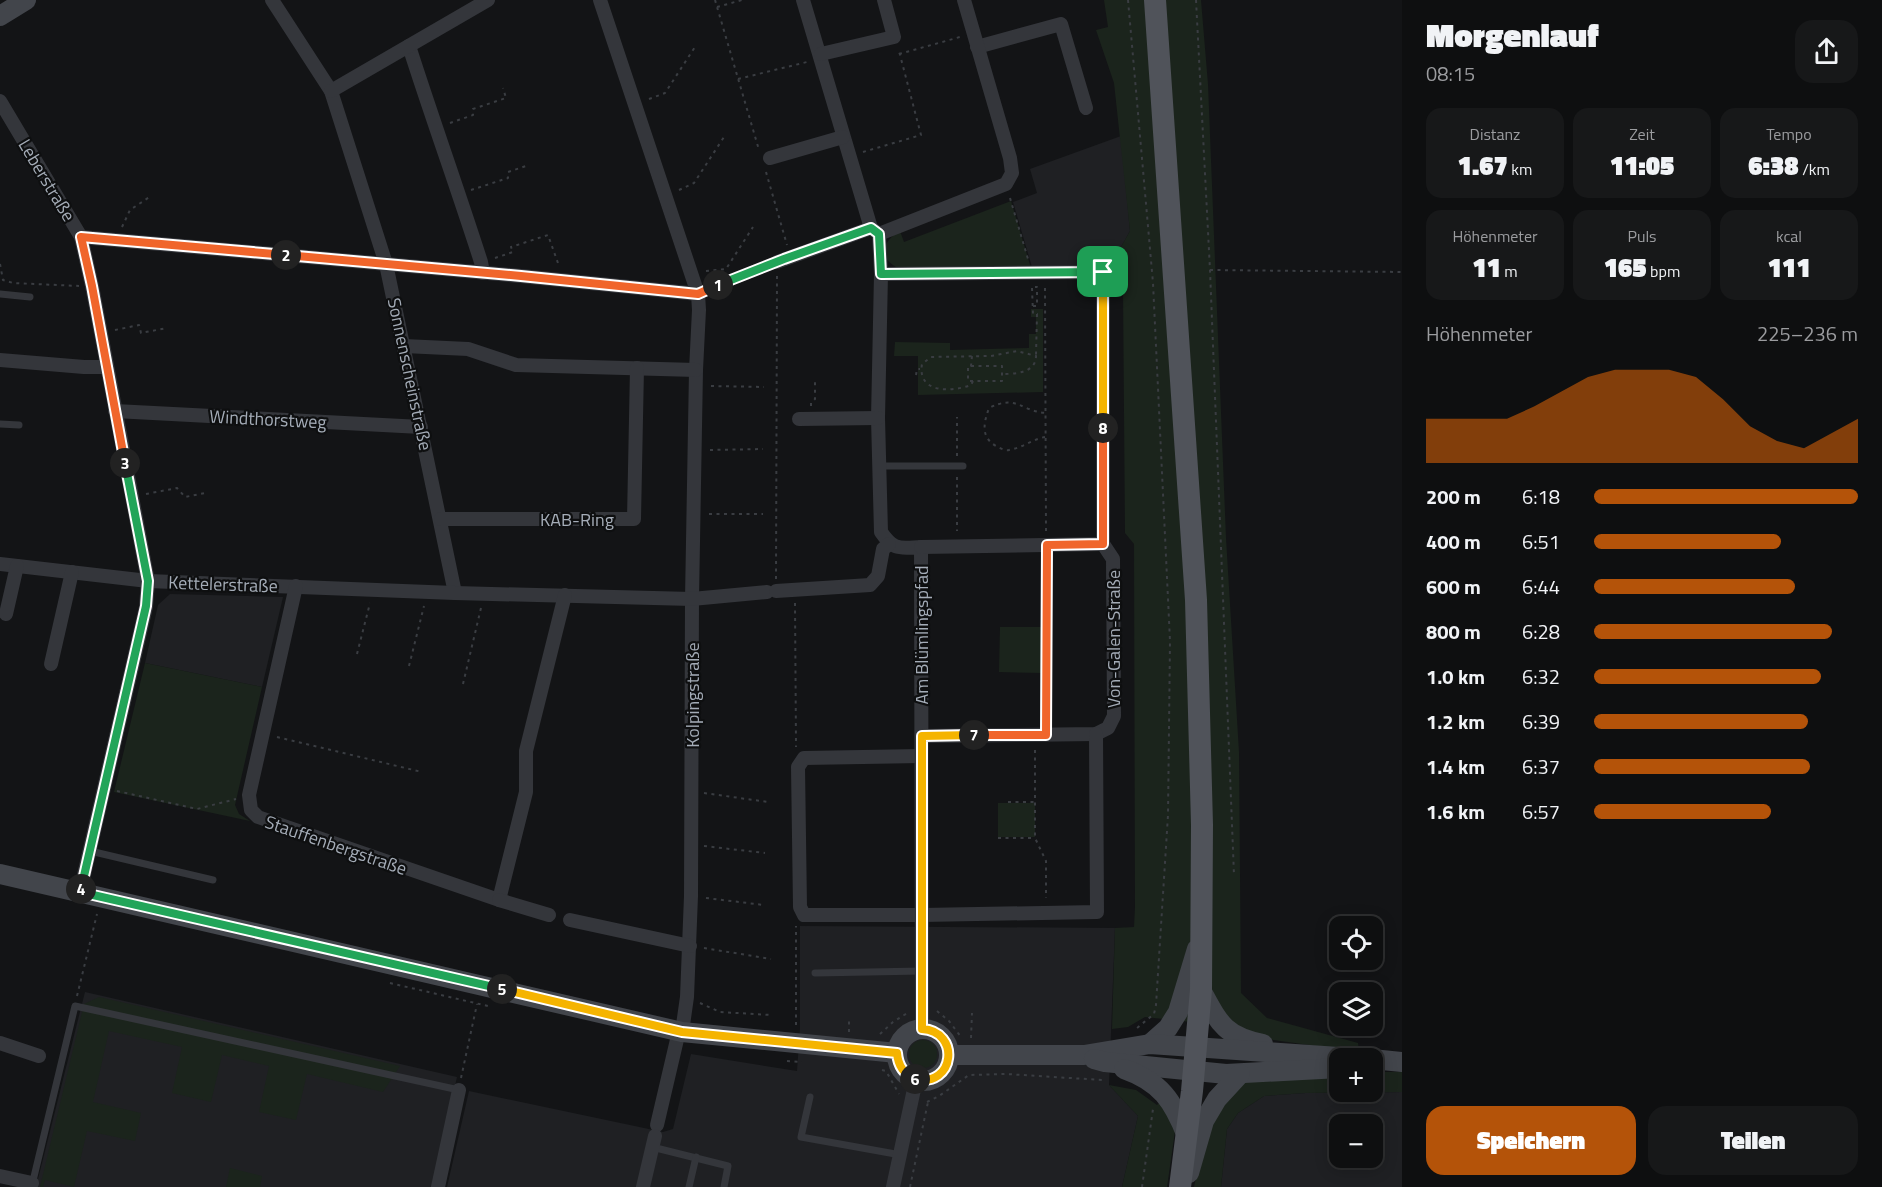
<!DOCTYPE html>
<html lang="de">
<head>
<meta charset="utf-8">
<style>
  body { margin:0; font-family:"Titillium Web",sans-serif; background:#171819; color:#f1f3f6; height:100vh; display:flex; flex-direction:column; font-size:22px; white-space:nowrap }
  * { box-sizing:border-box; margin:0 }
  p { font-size:20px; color:#9b9c9f }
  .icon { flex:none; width:33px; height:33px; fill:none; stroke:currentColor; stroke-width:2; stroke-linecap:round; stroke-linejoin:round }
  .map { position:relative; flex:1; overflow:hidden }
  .drawer { display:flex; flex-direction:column; background:#0e0f10; width:480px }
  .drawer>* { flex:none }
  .controls { position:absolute; left:1329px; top:916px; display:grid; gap:12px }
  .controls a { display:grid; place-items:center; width:54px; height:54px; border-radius:12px; background:#0e0f10; box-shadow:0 3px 15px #0003,0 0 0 2px #2e2f30; font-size:30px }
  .pin { position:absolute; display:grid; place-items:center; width:51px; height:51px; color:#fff; margin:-26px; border-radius:12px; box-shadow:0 3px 9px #0006 }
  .km { position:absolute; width:30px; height:30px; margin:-15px; border-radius:50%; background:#222; color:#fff; font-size:16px; line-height:30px; text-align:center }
  .round { display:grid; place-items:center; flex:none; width:63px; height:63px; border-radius:18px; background:#171819 }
  .head { display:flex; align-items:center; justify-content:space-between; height:102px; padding:0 24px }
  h1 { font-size:33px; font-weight:800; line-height:45px }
  .figures { display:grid; grid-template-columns:repeat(3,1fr); gap:9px; height:102px; padding:6px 24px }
  .figures div { display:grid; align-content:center; border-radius:15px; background:#171819; text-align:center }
  .figures b { font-size:26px; font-weight:800 }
  .figures small { font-size:16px; font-weight:400 }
  .figures p { font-size:16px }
  .chart { height:168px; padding:12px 24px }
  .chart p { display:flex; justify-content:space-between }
  .chart svg { width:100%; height:108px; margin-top:6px; fill:#b45309; opacity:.7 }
  .action { display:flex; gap:12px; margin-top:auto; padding:12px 24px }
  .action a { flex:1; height:69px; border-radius:18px; background:#b45309; color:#fff; font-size:24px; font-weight:800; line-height:69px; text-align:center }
  .action a+a { background:#171819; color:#f1f3f6 }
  ul { padding:0 24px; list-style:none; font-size:20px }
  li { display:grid; grid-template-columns:96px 72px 1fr; align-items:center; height:45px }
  li i { height:15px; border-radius:8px; background:#b45309 }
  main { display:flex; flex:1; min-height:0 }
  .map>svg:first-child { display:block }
  .built { fill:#1f2023; fill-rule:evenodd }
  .green { fill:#1b241c }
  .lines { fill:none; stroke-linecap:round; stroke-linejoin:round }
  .path { stroke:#3a3d42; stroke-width:2; stroke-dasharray:3 4.5; stroke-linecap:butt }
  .lane { stroke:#34363b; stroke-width:7 }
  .street { stroke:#34363b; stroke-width:14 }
  .secondary { stroke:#42454b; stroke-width:20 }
  .primary { stroke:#50535a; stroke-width:22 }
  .split-1-casing { stroke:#fff; stroke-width:12 }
  .split-2-casing { stroke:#fff; stroke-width:12 }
  .split-3-casing { stroke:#fff; stroke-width:12 }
  .split-4-casing { stroke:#fff; stroke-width:12 }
  .split-5-casing { stroke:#fff; stroke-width:12 }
  .split-6-casing { stroke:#fff; stroke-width:12 }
  .split-7-casing { stroke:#fff; stroke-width:12 }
  .split-8-casing { stroke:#fff; stroke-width:12 }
  .split-9-casing { stroke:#fff; stroke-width:12 }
  .split-1 { stroke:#22a559; stroke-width:8 }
  .split-2 { stroke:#f0652b; stroke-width:8 }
  .split-3 { stroke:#f0652b; stroke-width:8 }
  .split-4 { stroke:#22a559; stroke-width:8 }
  .split-5 { stroke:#22a559; stroke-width:8 }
  .split-6 { stroke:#f5b400; stroke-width:8 }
  .split-7 { stroke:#f5b400; stroke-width:8 }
  .split-8 { stroke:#f0652b; stroke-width:8 }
  .split-9 { stroke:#f5b400; stroke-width:8 }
  .labels { text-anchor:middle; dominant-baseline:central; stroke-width:4.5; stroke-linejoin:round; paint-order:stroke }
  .street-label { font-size:18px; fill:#a4acb7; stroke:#0e0f10 }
</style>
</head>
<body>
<main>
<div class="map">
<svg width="1402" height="1187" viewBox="0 0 1402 1187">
  <rect width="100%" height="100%" fill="#131416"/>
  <g class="built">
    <path d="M1121 136 1130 231 1117 254 1088 253 1078 267H1032L1013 202 1037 193 1030 169Z"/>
    <path d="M170 594 283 597 262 687 145 663 158 605Z"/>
    <path d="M800 926 1115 928 1109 1085 1138 1116 1122 1187H447L469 1091 663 1132 673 1129 691 1054 797 1071 800 1028Z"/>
    <path d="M85 992 457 1077 432 1187H36Z"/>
    <path d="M1402 1092V1187H1221L1227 1129 1238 1113 1264 1096 1305 1093ZM1340 1125H1372V1158H1340Z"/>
  </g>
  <g class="green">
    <path d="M1104 0H1201L1208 84 1226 538 1239 752 1241 993 1267 1018 1358 1043 1359 1052 1259 1038 1237 1027 1145 1017 1128 1027 1112 1029 1115 928 1134 927 1135 907 1134 544 1125 533 1123 289 1117 254 1130 231 1114 83 1096 30 1108 27Z"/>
    <path d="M1011 201 1031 268 896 267C878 257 883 240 900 231L904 242Z"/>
    <path d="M1031 309H1043V392L918 395V356H894L895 342 950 343V350L1029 348V334H1036V317H1031Z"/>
    <path d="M1000 627H1044L1043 673 999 672Z"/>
    <path d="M145 663 262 687 235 805 239 814 250 821 114 792Z"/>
    <rect x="998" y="803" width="37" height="34"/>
    <path d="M99 997 400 1066 383 1092 307 1074 296 1120 259 1112 269 1066 222 1055 211 1102 172 1093 182 1047 109 1031 93 1102 141 1113 135 1141 87 1131 74 1187 45 1180 43 1187H40L84 1004Z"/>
    <circle cx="923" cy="1054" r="14"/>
    <path d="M1324 1072H1339L1340 1092H1372L1373 1072H1402V1092L1305 1093 1264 1096 1238 1113 1227 1129 1221 1187H1194L1203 1146 1213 1116 1243 1083Z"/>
    <path d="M1109 1085 1136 1090 1157 1105 1162 1100 1175 1131 1167 1187H1122L1138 1116Z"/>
    <path d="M230 1168 262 1176 260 1187H226Z"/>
  </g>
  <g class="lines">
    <g class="path">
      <path d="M715 0 759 150"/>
      <path d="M1128 0 1153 283 1170 641 1168 815 1156 1005 1154 1014 1137 1028"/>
      <path d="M1196 0 1210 270 1234 875"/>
      <path d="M717 7 742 0"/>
      <path d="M899 54 960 37"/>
      <path d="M738 79 807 62"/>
      <path d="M649 99 665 93 695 47"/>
      <path d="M450 123 473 115V109L506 98 503 88"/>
      <path d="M863 152 921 135 899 51"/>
      <path d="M766 172 787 245"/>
      <path d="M471 190 508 178V172L529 165"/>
      <path d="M679 190 694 183 724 137"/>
      <path d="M1010 198 1028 259"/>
      <path d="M122 227 130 210 151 196"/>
      <path d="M495 258 513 252 511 247 548 235 559 266"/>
      <path d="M0 264 3 280 13 283 79 286"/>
      <path d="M1210 270 1402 272"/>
      <path d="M706 271 726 269 753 227"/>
      <path d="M712 288 765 266"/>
      <path d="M1032 288 1033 314H1037L1036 355"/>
      <path d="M1045 288 1046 531"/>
      <path d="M1033 306H1037V287H1035"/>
      <path d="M115 330 139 325 141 333 167 328"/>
      <path d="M971 366H1002V381H968V366H971L972 356"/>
      <path d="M916 375 917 369H920"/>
      <path d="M973 381 971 385C952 392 917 394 922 364L931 357 991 356 1017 351 1036 356C1036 373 1015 374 1002 374"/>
      <path d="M711 386 764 387"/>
      <path d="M811 406V403L815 399V380"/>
      <path d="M1045 437C1033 439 1022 448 1009 450 1005 451 1000 448 996 446 980 437 984 422 989 408 1017 394 1020 411 1046 413"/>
      <path d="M710 450 763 449"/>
      <path d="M957 456V417"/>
      <path d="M957 477V531"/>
      <path d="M146 494 177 488 185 497 205 493"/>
      <path d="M709 514H763"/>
      <path d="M776 579 777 275"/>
      <path d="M795 603 796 747"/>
      <path d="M357 654 370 603"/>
      <path d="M409 666 424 606"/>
      <path d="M463 684 481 608"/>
      <path d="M1046 720V558"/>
      <path d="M277 737 422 772"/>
      <path d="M1035 750V838L1046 861V898"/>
      <path d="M117 791 197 809 236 799"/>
      <path d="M704 793 768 802"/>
      <path d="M1008 802H1035"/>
      <path d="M998 838H1035"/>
      <path d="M704 846 765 853"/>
      <path d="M706 898 764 905"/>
      <path d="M704 948 771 959"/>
      <path d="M390 983 492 1007"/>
      <path d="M77 996 97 914"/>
      <path d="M700 1003 720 1012 771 1015"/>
      <path d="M937 1011 949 1021 961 1037"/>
      <path d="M796 1025V926"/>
      <path d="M849 1032V1019"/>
      <path d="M880 1034 893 1022 909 1012"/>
      <path d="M971 1038 972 1013"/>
      <path d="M787 1061 802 1062"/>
      <path d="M882 1070 886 1071 899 1094"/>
      <path d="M461 1078 477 1004"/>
      <path d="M927 1102 939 1096 969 1075 1006 1074 1102 1080"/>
      <path d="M910 1187 928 1102"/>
      <path d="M1142 1187 1153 1109"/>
    </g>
    <g class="lane">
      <path d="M0 294 30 297"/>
      <path d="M0 424 19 425"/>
      <path d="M879 466H963"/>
      <path d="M90 851 213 880"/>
      <path d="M815 973 922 971"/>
      <path d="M810 1097 801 1137 901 1155"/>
      <path d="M652 1147 728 1166 724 1187"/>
      <path d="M32 1185 75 1006 459 1090"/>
      <path d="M689 1187 696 1157"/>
    </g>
    <g class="street">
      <path d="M272 0 331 91 386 264 455 593"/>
      <path d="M600 0 698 294 699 310 696 370 692 599 691 896 687 997 682 1032"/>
      <path d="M803 0 871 228 879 234"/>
      <path d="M409 46C432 118 458 190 481 262L483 273"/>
      <path d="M977 47 1061 24 1086 108"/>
      <path d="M821 54 894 37 884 0"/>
      <path d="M331 91 488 0"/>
      <path d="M0 101 81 237 92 286 148 581 146 607 80 892"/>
      <path d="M770 158 843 137"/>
      <path d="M879 234 881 274 878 418 881 532C894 551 899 548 921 547L922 1029"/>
      <path d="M879 234 1006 184 1012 173 1010 158 964 0"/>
      <path d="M81 237 521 276 698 294"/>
      <path d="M777 262 871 228"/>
      <path d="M881 274 1103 272V544"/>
      <path d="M404 346 468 349 516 365 696 370"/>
      <path d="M0 360 84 367H107"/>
      <path d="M115 411 421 427"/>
      <path d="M799 419 878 418"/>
      <path d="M441 519H634L637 368"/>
      <path d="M921 547 1103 544"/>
      <path d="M0 564 148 581 455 593 692 599 767 592"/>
      <path d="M296 586 249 795 251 810 258 817 499 900 526 792V751L565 595"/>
      <path d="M776 591 870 585 878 576 883 549 889 544"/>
      <path d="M6 614 17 566"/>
      <path d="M51 664 72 572"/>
      <path d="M922 736 1096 734 1108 728 1114 716 1113 559 1103 544"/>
      <path d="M921 756 804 758 798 767 800 907 804 915H922L1097 912 1096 734"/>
      <path d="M499 900 549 915"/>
      <path d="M570 920 690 946"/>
      <path d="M0 1043 39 1056"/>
      <path d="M657 1125 679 1031"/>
      <path d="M0 1176 32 1183"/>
      <path d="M438 1187 459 1090"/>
      <path d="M643 1187 655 1136"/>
      <path d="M893 1187 916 1080"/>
    </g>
    <g class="secondary">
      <path d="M0 16 26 0"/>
      <path d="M0 874 682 1032 897 1053"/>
      <path d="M1201 990C1219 1023 1224 1036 1263 1044"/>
      <circle cx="923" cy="1055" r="26"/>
      <path d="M1150 1044 1168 1028 1178 1012 1197 949"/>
      <path d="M949 1055H1084L1150 1044 1368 1059"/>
      <path d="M1094 1059 1105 1062 1226 1074 1340 1068"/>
      <path d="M1372 1059 1402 1062"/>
      <path d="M1124 1069C1161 1082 1173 1101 1187 1136"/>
      <path d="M1189 1173 1204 1121 1217 1099 1240 1074"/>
    </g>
    <path class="primary" d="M1155 0 1196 600 1202 825 1201 990 1192 1091 1180 1187"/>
  </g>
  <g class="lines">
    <g class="split-1-casing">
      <path id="split-1" d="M718 285 784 259 871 228 879 234 881 274 1103 272"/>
    </g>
    <g class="split-2-casing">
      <path id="split-2" d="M286 255 521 276 698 294 718 285"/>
    </g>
    <g class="split-3-casing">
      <path id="split-3" d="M125 463 92 286 81 237 286 255"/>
    </g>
    <g class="split-4-casing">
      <path id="split-4" d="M81 889 146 606 148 581 125 463"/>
    </g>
    <g class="split-5-casing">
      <path id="split-5" d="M81 889 80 892 502 989"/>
    </g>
    <g class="split-6-casing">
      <path id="split-6" d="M502 989 682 1032 897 1053C898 1065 903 1074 915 1079"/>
    </g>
    <g class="split-7-casing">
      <path id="split-7" d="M915 1079C955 1088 961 1031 922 1029V736L974 735"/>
    </g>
    <g class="split-8-casing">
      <path id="split-8" d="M974 735H1046L1047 545 1103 544V428"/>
    </g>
    <g class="split-9-casing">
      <path id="split-9" d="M1103 428V272"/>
    </g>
    <use href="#split-1" class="split-1"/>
    <use href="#split-2" class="split-2"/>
    <use href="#split-3" class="split-3"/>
    <use href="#split-4" class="split-4"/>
    <use href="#split-5" class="split-5"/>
    <use href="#split-6" class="split-6"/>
    <use href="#split-7" class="split-7"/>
    <use href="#split-8" class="split-8"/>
    <use href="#split-9" class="split-9"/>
  </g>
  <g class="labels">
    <g class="street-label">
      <text transform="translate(47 180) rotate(59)">Leberstraße</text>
      <text transform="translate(410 374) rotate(78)">Sonnenscheinstraße</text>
      <text transform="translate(268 419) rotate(3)">Windthorstweg</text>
      <text x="577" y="519">KAB-Ring</text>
      <text transform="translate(223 584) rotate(2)">Kettelerstraße</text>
      <text transform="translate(921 635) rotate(-90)">Am Blümlingspfad</text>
      <text transform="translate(1113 639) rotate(-90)">Von-Galen-Straße</text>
      <text transform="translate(692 695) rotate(-90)">Kolpingstraße</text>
      <text transform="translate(336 845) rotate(19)">Stauffenbergstraße</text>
    </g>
  </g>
</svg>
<div class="controls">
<a><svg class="icon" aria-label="locate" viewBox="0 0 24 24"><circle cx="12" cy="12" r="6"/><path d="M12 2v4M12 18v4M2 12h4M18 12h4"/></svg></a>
<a><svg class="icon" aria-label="layers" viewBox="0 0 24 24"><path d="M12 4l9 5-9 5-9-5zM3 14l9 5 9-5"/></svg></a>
<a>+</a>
<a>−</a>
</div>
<div class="pin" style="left:1103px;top:272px;background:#1e9e55"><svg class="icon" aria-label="arrive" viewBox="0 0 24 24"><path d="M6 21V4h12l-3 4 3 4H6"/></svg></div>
<b class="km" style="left:718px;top:285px">1</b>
<b class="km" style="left:286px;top:255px">2</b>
<b class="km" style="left:125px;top:463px">3</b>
<b class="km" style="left:81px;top:889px">4</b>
<b class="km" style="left:502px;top:989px">5</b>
<b class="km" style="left:915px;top:1079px">6</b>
<b class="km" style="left:974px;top:735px">7</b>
<b class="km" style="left:1103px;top:428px">8</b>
</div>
<section class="drawer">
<div class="head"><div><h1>Morgenlauf</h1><p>08:15</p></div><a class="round"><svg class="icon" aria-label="share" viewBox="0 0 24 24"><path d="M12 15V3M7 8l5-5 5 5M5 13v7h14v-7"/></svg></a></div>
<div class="figures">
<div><p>Distanz</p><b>1.67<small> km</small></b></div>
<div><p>Zeit</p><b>11:05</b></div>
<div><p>Tempo</p><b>6:38<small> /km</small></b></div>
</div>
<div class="figures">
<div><p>Höhenmeter</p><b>11<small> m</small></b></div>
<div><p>Puls</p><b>165<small> bpm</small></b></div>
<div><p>kcal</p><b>111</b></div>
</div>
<div class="chart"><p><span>Höhenmeter</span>225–236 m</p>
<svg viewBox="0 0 160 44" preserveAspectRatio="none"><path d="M0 44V26L10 26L20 26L30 26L40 21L50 15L60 9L70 6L80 6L90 6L100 9L110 18L120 29L130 35L140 38L150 32L160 26V44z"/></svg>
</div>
<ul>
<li><b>200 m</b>6:18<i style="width:100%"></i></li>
<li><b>400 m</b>6:51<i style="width:71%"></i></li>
<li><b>600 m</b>6:44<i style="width:76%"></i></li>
<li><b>800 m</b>6:28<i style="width:90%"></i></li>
<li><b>1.0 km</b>6:32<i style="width:86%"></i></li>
<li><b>1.2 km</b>6:39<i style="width:81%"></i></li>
<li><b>1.4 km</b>6:37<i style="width:82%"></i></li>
<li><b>1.6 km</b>6:57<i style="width:67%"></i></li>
</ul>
<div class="action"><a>Speichern</a><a>Teilen</a></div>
</section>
</main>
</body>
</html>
